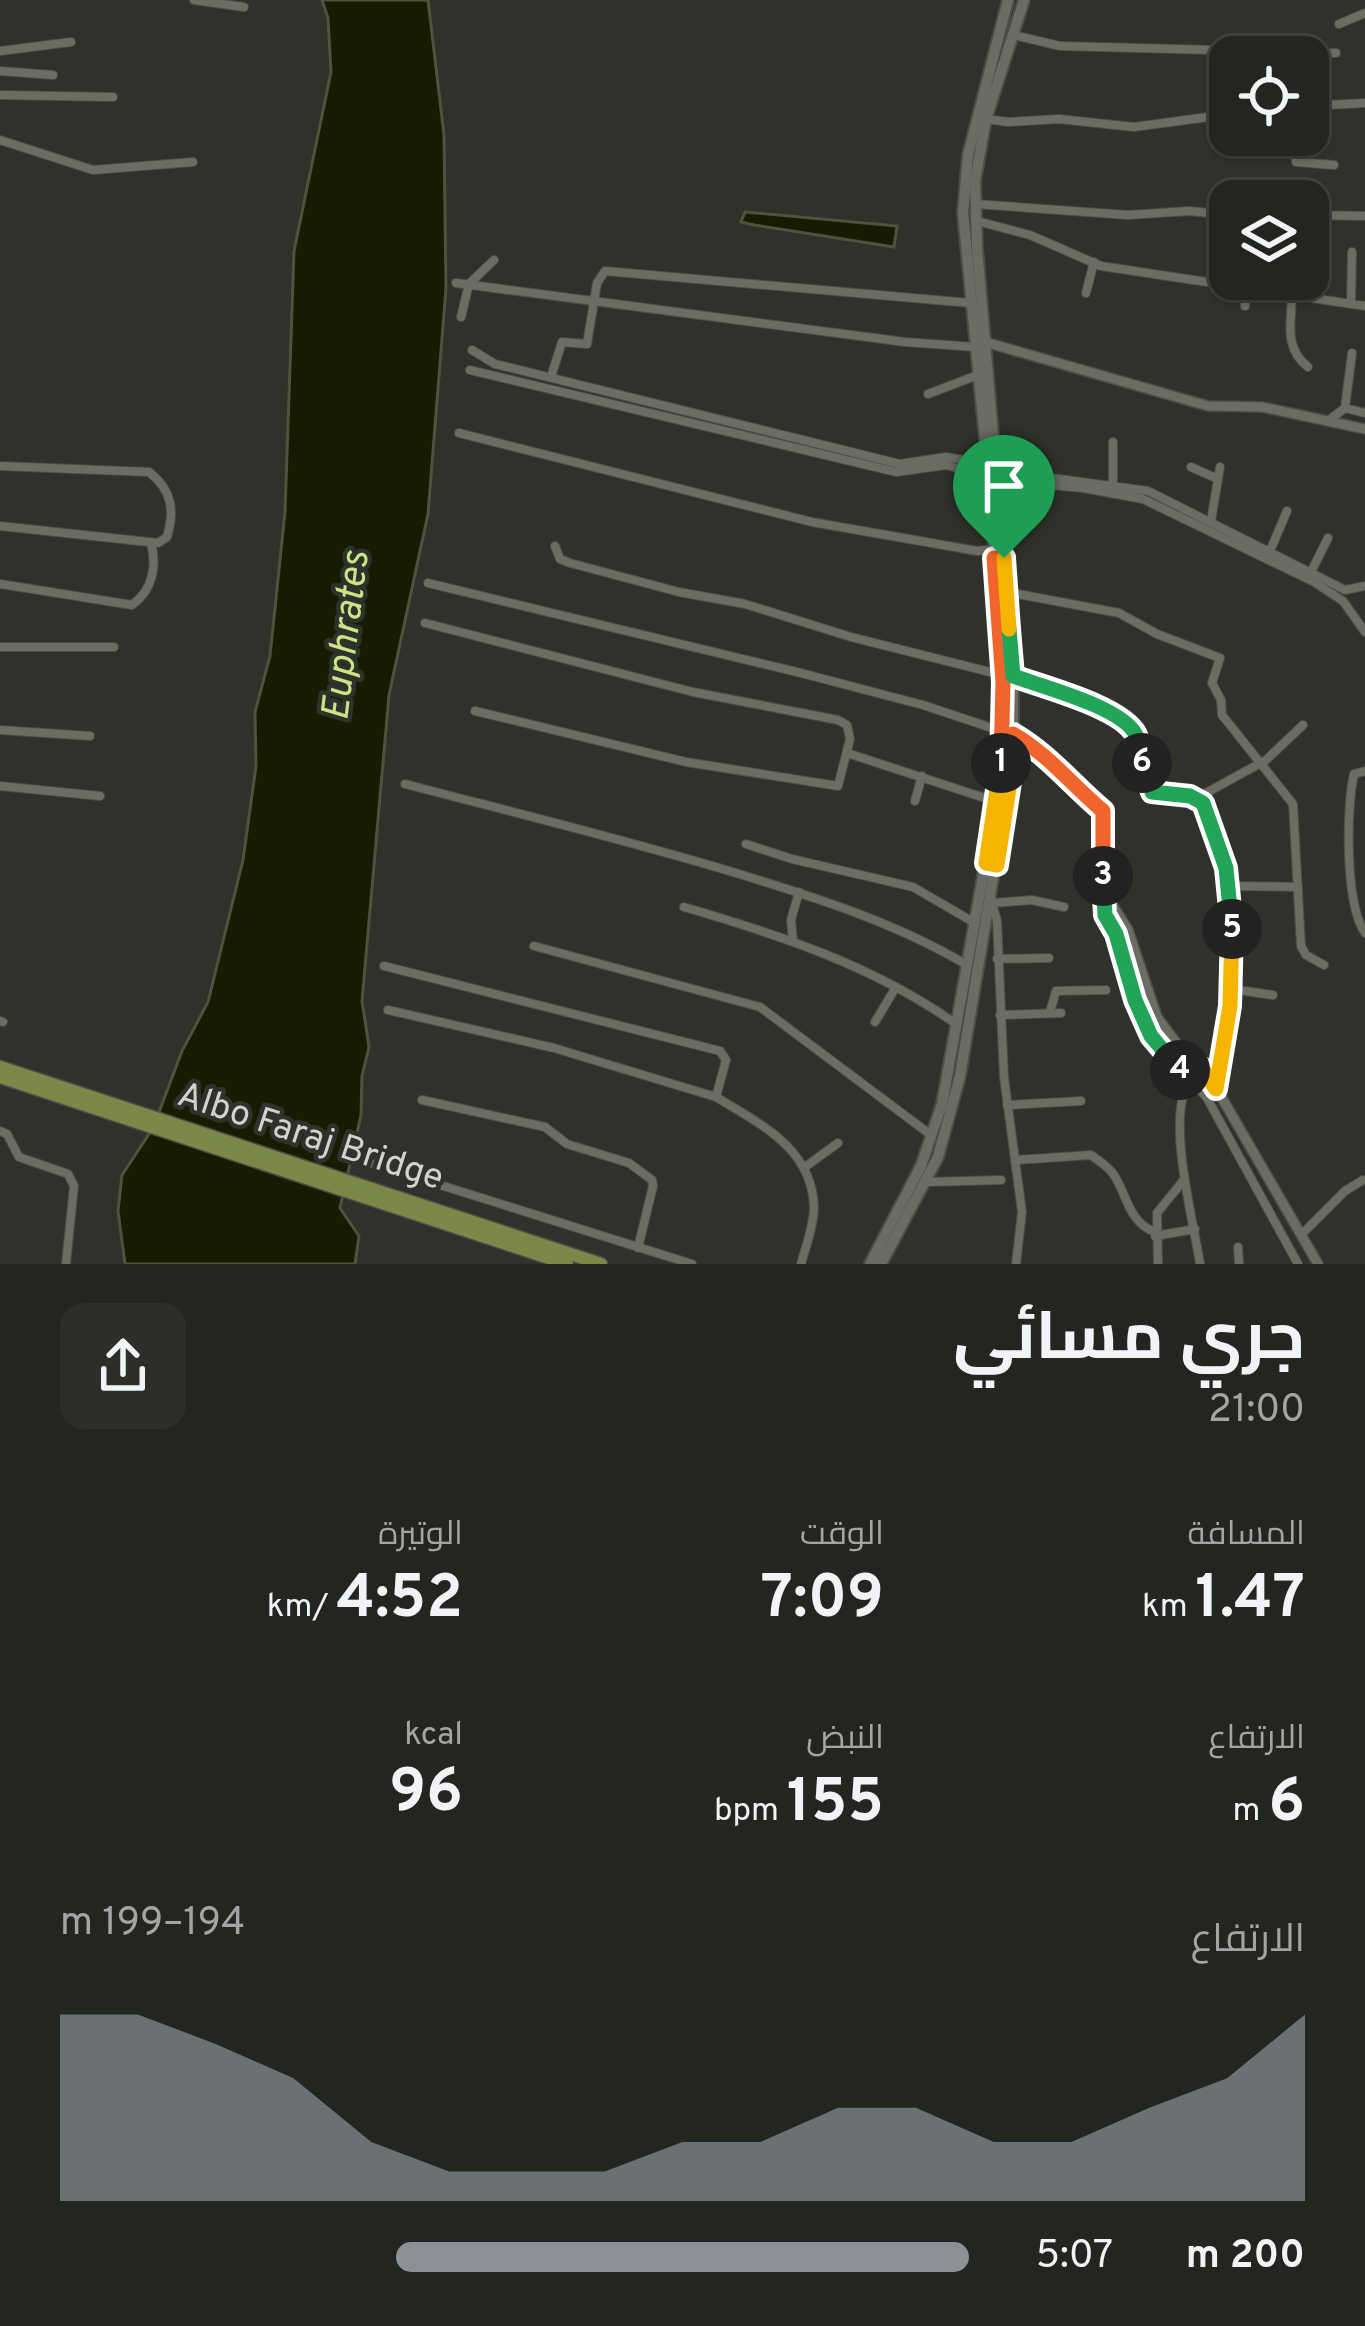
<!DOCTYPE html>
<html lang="ar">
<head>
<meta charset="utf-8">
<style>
  body { margin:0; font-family:Overpass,Cairo,sans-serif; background:#2b2e29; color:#f1f3f6; direction:rtl; height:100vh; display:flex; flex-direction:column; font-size:45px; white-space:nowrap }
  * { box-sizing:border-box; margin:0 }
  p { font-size:39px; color:#a3a5a5 }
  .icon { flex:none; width:66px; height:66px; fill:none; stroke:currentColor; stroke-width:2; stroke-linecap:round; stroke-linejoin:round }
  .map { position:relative; height:1264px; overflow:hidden; direction:ltr }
  .drawer { display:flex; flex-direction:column; background:#232620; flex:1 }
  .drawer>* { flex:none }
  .buttons { position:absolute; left:1209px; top:36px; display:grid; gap:24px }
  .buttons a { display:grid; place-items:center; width:120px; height:120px; border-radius:24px; background:#232620; box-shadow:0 3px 9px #0004,0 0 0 3px #40433e; font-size:60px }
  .pin { position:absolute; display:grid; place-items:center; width:102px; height:102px; color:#fff; margin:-123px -51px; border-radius:50% 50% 50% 0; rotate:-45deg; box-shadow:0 0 12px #0007 }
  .pin .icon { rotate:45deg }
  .km { position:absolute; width:60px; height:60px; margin:-30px; border-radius:50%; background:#222; color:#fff; font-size:33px; line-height:60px; text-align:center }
  .round { display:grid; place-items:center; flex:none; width:126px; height:126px; border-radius:24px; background:#2b2e29 }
  .head { display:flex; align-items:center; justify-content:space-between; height:204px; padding:0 60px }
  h1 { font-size:66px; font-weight:700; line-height:90px }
  .stats { display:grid; grid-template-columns:repeat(3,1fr); gap:18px; height:204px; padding:12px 60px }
  .stats div { display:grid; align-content:center }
  .stats b { font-size:60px; font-weight:700 }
  .stats small { font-size:33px; font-weight:400 }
  .stats p { font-size:33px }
  .chart { height:336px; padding:24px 60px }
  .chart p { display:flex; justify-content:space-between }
  .chart svg { width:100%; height:216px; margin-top:12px; fill:#8c9099; opacity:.7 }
  ul { padding:0 60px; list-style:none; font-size:39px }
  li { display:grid; grid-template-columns:192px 144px 1fr; align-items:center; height:90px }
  li i { height:30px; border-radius:15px; background:#8c9099 }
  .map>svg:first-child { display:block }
  .water { fill:#161c00; stroke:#4e533e; stroke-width:3 }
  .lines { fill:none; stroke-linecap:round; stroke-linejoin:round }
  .minor-casing { stroke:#4b4d47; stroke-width:10 }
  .tertiary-casing { stroke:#4b4d47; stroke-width:12 }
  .secondary-casing { stroke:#4b4d47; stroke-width:14 }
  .primary-casing { stroke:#4b4d47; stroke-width:15 }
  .minor { stroke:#6b6d65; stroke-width:8 }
  .tertiary { stroke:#6b6d65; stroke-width:9 }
  .secondary { stroke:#6b6d65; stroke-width:10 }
  .primary { stroke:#7b8848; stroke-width:12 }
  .split-1-casing { stroke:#fff; stroke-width:24 }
  .split-2-casing { stroke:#fff; stroke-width:24 }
  .split-3-casing { stroke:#fff; stroke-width:24 }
  .split-4-casing { stroke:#fff; stroke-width:24 }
  .split-5-casing { stroke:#fff; stroke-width:24 }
  .split-6-casing { stroke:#fff; stroke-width:24 }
  .split-7-casing { stroke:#fff; stroke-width:24 }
  .split-8-casing { stroke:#fff; stroke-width:24 }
  .split-1 { stroke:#f0652b; stroke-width:15 }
  .split-2 { stroke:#f5b400; stroke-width:15 }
  .split-3 { stroke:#f0652b; stroke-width:15 }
  .split-4 { stroke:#22a559; stroke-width:15 }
  .split-5 { stroke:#f5b400; stroke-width:15 }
  .split-6 { stroke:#22a559; stroke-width:15 }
  .split-7 { stroke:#22a559; stroke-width:15 }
  .split-8 { stroke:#f5b400; stroke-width:15 }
  .labels { text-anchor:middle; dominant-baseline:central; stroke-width:9; stroke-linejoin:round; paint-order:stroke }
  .street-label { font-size:36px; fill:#d2d3ce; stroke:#2f322a }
  .water-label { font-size:39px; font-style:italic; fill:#cde486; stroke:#2f322a }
</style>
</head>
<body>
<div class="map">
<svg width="1365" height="1264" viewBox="0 0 1365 1264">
  <rect width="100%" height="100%" fill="#2f322a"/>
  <g class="water">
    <path d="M322 0H428L444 135 446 288 428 514 389 695 362 1001 369 1047 362 1076 361 1115 340 1208 359 1236 355 1264H125L118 1211 122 1175 153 1128 182 1051 208 1002 243 860 256 766 255 712 270 656 285 512 294 251 331 72 328 18Z"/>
    <path d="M745 212 897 226 894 247 754 225 741 222Z"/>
  </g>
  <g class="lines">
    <g class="minor-casing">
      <g id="minor">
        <path d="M194 0 244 7"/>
        <path d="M1339 24 1365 13"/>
        <path d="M1013 35 1060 46 1336 53"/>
        <path d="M0 51 71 42"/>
        <path d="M0 71 53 75"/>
        <path d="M0 95 113 97"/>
        <path d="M1308 106 1365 103"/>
        <path d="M986 119 1008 122 1059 119 1134 127 1230 114"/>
        <path d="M1294 135 1296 162 1334 165"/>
        <path d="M0 140 93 170 193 162"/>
        <path d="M975 204 1128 215 1189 211 1230 215"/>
        <path d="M1308 215 1365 216"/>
        <path d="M977 221 1030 235 1101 266 1365 306"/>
        <path d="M456 283 905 342 975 347"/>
        <path d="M1086 293 1094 262"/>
        <path d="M1292 296C1291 324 1284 348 1308 367"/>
        <path d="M1351 303 1352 252"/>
        <path d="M1245 306 1246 279"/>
        <path d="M461 317 469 284 494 260"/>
        <path d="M472 350 495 364 900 464 946 457 987 464"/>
        <path d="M470 370 896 472 946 465 988 477"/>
        <path d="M551 377 562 342 587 344 597 283 605 271 970 303"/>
        <path d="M928 394 978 375"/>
        <path d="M1345 408 1352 353"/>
        <path d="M1329 420 1345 408 1365 413"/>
        <path d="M459 433 812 522 977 551 994 549"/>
        <path d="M0 466 149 472C172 490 175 510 167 537L158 543 0 526"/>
        <path d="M998 466 1044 477 1148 491 1345 590 1365 586"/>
        <path d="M1191 467 1218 479"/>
        <path d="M999 480 1083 488 1143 499 1314 582 1343 601 1365 632"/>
        <path d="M1113 486V442"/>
        <path d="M1211 521 1220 467"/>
        <path d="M555 546 560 559 570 563 679 592 745 604 851 637 1002 675"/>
        <path d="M1270 551 1287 511"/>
        <path d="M1311 572 1328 538"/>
        <path d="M428 583 797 672 923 705 1001 731"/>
        <path d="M0 584 132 605C153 590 157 566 151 543"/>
        <path d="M1007 592 1119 613 1157 634 1220 658 1212 683 1221 700 1222 715 1293 804 1301 946 1306 955 1324 965"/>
        <path d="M425 623 693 692 838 720 847 725 850 739 838 786 686 762 475 711"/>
        <path d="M0 647H114"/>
        <path d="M1013 677C1042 687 1127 708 1138 738 1144 756 1143 775 1152 792L1190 796 1203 803C1209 830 1224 855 1229 883 1239 952 1225 1019 1217 1087"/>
        <path d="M0 730 90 736"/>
        <path d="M847 753 997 802"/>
        <path d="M1365 771 1354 774C1346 808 1345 904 1365 933"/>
        <path d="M405 784C516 813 627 840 736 873 817 898 894 922 967 965"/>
        <path d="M0 786 100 796"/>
        <path d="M1197 798 1266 760 1303 725"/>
        <path d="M915 801 922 776"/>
        <path d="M746 844 792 859 913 887 975 923"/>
        <path d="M1229 886 1298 887"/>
        <path d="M991 899 997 921 1004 1077 1022 1212 1016 1264"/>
        <path d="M1107 899 1105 915 1116 934 1128 979 1151 1036 1207 1098 1298 1264"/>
        <path d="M993 903 1032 900 1064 907"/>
        <path d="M684 907C780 935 874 966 956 1024"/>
        <path d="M793 941 791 920 799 892"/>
        <path d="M534 946 760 1007 931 1135"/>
        <path d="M997 959 1049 958"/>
        <path d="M384 966 720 1051 726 1060 716 1097"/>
        <path d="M1231 989 1273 995"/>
        <path d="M388 1010 554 1048 716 1097C760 1124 812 1148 814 1207 814 1225 806 1246 801 1264"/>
        <path d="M1050 1012 1056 991 1106 990"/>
        <path d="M1000 1015 1061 1013"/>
        <path d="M0 1021 3 1022"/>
        <path d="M875 1022 896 987"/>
        <path d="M1192 1078C1163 1110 1194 1222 1200 1264"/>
        <path d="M422 1100 545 1127 567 1144 629 1163 652 1180 653 1186 638 1248"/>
        <path d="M1007 1105 1081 1101"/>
        <path d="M0 1131 7 1134 19 1157 68 1174 74 1186 66 1264"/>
        <path d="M1015 1160 1091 1155C1099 1161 1108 1166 1114 1175 1127 1195 1129 1223 1155 1232"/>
        <path d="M367 1162 692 1264"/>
        <path d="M805 1167 838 1143"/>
        <path d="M927 1182 1001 1180"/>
        <path d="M1301 1235 1345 1191 1363 1180"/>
        <path d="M1155 1236 1195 1229"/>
        <path d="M1238 1247 1239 1264"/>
        <path d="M1158 1264 1157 1213 1183 1181"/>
      </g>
    </g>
    <g class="tertiary-casing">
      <g id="tertiary">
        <path d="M985 342 1208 406 1262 407 1365 429"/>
        <path d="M1013 734C1049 755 1072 785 1103 811V890L1128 930 1157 1017 1186 1056 1211 1079 1318 1264"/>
      </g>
    </g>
    <g class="secondary-casing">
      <g id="secondary">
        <path d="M870 1264 921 1166 942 1104 998 793 1003 682 991 502 963 213 968 155 1008 0"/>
        <path d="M881 1264 938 1157 960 1076 1013 757V670L977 248 975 181 986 119 1024 0"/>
      </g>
    </g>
    <g class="primary-casing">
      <g id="primary">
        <path d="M0 1067 601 1264"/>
        <path d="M0 1077 567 1264"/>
      </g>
    </g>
    <use href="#minor" class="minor"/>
    <use href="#tertiary" class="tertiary"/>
    <use href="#secondary" class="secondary"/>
    <use href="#primary" class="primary"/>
  </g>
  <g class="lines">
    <g class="split-1-casing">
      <path id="split-1" d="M1001 763 1003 682 994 558H1004"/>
    </g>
    <g class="split-2-casing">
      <path id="split-2" d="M1001 763 986 863 997 865 1013 763"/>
    </g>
    <g class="split-3-casing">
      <path id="split-3" d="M1013 763V734C1049 755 1072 785 1103 811V876"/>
    </g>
    <g class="split-4-casing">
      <path id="split-4" d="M1103 876 1105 915 1116 934 1135 1000 1151 1036 1180 1070"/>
    </g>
    <g class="split-5-casing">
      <path id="split-5" d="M1180 1070 1192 1078 1202 1068 1216 1089 1230 1006 1232 929"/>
    </g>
    <g class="split-6-casing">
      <path id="split-6" d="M1142 763 1152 792 1190 796 1203 803 1226 868 1232 929"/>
    </g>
    <g class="split-7-casing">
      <path id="split-7" d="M1009 629 1013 676C1043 687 1122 707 1136 735 1140 743 1140 754 1142 763"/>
    </g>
    <g class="split-8-casing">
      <path id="split-8" d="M1004 558 1009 629"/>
    </g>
    <use href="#split-1" class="split-1"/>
    <use href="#split-2" class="split-2"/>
    <use href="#split-3" class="split-3"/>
    <use href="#split-4" class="split-4"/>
    <use href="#split-5" class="split-5"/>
    <use href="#split-6" class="split-6"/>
    <use href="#split-7" class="split-7"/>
    <use href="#split-8" class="split-8"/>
  </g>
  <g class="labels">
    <g class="street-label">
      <text transform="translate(310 1138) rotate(18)">Albo Faraj Bridge</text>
    </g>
    <g class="water-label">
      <text transform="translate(348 636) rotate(-83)">Euphrates</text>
    </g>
  </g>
</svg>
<div class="buttons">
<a><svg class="icon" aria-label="locate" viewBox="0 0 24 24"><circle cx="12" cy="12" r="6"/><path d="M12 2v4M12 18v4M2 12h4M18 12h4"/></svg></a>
<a><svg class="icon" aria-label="layers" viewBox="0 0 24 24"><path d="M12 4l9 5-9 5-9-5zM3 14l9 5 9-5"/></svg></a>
</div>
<div class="pin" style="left:1004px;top:558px;background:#1e9e55"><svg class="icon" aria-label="arrive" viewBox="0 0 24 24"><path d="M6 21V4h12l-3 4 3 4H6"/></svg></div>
<b class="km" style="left:1001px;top:763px">1</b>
<b class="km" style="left:1103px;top:876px">3</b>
<b class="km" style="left:1180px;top:1070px">4</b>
<b class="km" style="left:1232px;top:929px">5</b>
<b class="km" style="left:1142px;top:763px">6</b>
</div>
<section class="drawer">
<div class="head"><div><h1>جري مسائي</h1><p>21:00</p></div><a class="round"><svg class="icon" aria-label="share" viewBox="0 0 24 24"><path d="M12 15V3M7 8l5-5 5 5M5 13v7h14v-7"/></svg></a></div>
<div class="stats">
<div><p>المسافة</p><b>1.47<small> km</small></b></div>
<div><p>الوقت</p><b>7:09</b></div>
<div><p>الوتيرة</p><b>4:52<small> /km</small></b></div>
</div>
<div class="stats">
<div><p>الارتفاع</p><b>6<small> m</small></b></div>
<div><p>النبض</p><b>155<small> bpm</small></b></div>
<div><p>kcal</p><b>96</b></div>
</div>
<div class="chart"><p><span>الارتفاع</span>194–199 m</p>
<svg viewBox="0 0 160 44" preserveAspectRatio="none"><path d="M0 44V6L10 6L20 12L30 19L40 32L50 38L60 38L70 38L80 32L90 32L100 25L110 25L120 32L130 32L140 25L150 19L160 6V44z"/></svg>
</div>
<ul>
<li><b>200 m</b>5:07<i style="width:63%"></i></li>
</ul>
</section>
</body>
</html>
